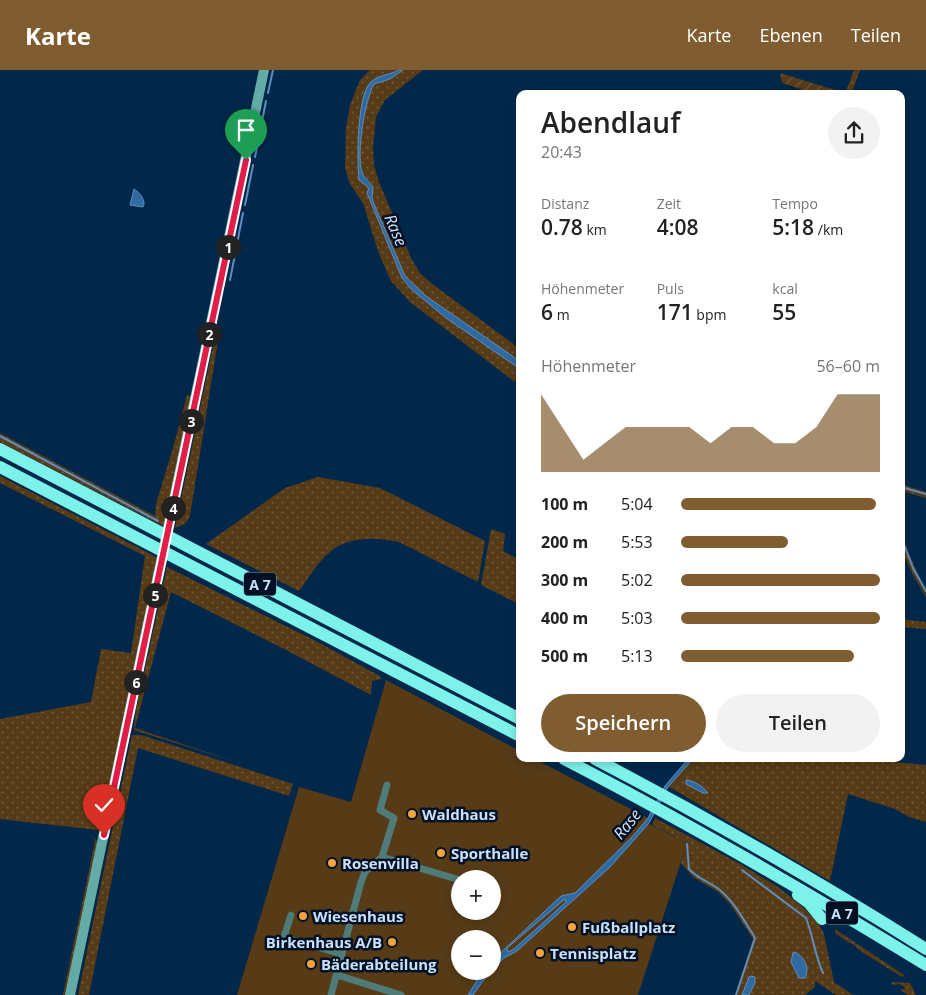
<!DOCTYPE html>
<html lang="de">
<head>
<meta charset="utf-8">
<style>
  body { margin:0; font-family:"Open Sans",sans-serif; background:#f2f2f2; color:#222; height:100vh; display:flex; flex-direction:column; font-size:19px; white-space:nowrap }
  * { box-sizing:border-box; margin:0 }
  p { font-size:16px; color:#767676 }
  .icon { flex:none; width:28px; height:28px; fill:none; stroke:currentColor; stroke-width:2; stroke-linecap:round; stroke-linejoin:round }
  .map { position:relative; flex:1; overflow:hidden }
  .drawer { position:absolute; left:516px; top:20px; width:389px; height:672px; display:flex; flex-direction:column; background:#fff; border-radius:10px; box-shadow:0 2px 8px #0003 }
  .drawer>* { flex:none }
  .controls { position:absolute; left:451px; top:800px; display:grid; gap:10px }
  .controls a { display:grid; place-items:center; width:50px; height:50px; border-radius:50%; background:#fff; box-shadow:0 2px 8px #0003; font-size:25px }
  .pin { position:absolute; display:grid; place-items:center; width:42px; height:42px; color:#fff; margin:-51px -21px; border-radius:50% 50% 50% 0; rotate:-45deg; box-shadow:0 0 5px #0007 }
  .pin .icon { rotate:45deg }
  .km { position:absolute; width:25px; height:25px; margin:-12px; border-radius:50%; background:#222; color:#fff; font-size:14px; line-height:25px; text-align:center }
  .round { display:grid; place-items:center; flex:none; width:52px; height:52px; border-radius:26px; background:#f2f2f2 }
  .headline { display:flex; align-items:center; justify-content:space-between; height:85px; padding:0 25px }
  h1 { font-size:28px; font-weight:600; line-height:38px }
  .figures { display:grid; grid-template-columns:repeat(3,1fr); gap:8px; height:85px; padding:5px 25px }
  .figures div { display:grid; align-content:center }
  .figures b { font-size:21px; font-weight:600 }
  .figures small { font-size:14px; font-weight:400 }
  .figures p { font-size:14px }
  .chart { height:140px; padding:10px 25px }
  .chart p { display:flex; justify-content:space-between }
  .chart svg { width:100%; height:90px; margin-top:5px; fill:#7f5d30; opacity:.7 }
  .primary-button { display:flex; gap:10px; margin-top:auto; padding:10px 25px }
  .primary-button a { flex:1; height:58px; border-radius:30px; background:#7f5d30; color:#fff; font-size:20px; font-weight:600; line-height:58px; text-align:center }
  .primary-button a+a { background:#f2f2f2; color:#222 }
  ul { padding:0 25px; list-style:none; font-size:16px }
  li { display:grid; grid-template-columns:80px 60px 1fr; align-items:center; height:38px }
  li i { height:12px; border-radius:6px; background:#7f5d30 }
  header { display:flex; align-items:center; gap:30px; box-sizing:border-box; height:70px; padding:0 25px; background:#7f5d30; color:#fff }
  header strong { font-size:24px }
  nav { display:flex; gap:28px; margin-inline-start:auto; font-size:18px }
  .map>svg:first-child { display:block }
  .grass { fill:url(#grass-dots) }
  .park { fill:#573b17; fill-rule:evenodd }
  .garden { fill:url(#garden-furrows) }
  .water { fill:#306aa2; stroke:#5e8ebd; fill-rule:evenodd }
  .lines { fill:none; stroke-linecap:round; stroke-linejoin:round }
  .stream { stroke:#5e8ebd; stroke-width:2 }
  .street { stroke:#4f7b78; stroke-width:7 }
  .secondary { stroke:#62aba7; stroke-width:10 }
  .highway { stroke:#7cf2eb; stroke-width:12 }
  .route-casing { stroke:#fff; stroke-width:10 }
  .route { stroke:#e11d48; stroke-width:6 }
  .poi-dot { fill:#f1a540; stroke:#011023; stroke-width:2 }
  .labels { text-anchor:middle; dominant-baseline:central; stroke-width:5; stroke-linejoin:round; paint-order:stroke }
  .shield { fill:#011023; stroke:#8ca2bc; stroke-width:1 }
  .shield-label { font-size:14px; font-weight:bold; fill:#c8e1fd }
  .poi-label { font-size:15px; font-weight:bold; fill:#c8e1fd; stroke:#011023; text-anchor:start }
  .water-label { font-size:16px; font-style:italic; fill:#d4e3f3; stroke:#011023 }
</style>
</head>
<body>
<header>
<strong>Karte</strong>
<nav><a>Karte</a><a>Ebenen</a><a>Teilen</a></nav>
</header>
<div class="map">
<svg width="926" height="925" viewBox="0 0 926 925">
  <defs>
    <pattern id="grass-dots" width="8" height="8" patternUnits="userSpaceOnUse" patternTransform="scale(1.25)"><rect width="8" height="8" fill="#573b17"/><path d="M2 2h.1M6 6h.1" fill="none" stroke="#6e573a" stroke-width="1.8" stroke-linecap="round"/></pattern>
    <pattern id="garden-furrows" width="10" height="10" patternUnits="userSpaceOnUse" patternTransform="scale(1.25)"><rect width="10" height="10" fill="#573b17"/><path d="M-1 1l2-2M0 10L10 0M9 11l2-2" fill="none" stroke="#6e573a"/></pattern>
  </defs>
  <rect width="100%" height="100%" fill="#01284a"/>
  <g class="grass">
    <path d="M370 0H399L380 7 377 12 390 9 403 0H423L385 30 376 47 373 77 374 95 379 112 412 190 420 203 431 213 520 279V298L515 312 410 232 391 211 379 184 363 133 350 114 345 98 346 58 350 35 360 10Z"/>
    <path d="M854 0H860L851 24H845Z"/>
    <path d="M216 262H218V270L190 446 185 454 175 458Z"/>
    <path d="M187 325 192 327 165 457 0 372V363L155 446 156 434 173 378Z"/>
    <path d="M0 406 158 488 102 758 98 760 0 749V649L91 632 101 579 131 583 145 486 0 413Z"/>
    <path d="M318 407 380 418 485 471 478 512 399 472C378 467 349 466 331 481 318 491 309 508 299 521L206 474 285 418Z"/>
    <path d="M901 414 926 422V428L901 421Z"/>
    <path d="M491 459 505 464 503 481 520 490V535L481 515Z"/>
    <path d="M901 461C905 475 911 488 917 502 921 511 926 517 926 527L913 505 902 481Z"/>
    <path d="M167 497 314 570 380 606 382 609 372 611 371 625 286 580 171 522 135 658 236 692 134 660 136 640Z"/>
    <path d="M901 549 926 552V559L901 557Z"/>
    <path d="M130 664 75 925H73L128 665Z"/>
    <path d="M132 665H141L293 714 289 726 138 678 89 925H78Z"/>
    <path d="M701 689H881L883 691 926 695V752L909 747 895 739 848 724 830 811 671 718Z"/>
    <path d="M655 748 742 795 781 819 804 838 819 854 824 864 834 912 853 925H836L815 911V917L805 925H735L753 869 730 834 718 822 693 807 681 793 687 773 652 755Z"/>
    <path d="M92 766 98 772 66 925H63L95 771Z"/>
    <path d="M835 859 904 905V906L902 907 897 904 862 882 850 872 849 873 835 863Z"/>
    <path d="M893 912 910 913 916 925H908L900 920 906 918 899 914 893 915 891 914Z"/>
  </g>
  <g class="park">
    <path d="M386 610 520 681V689H535L648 748 649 754 687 773 638 925H237L299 717 351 732ZM460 809H492V841H460ZM460 869H492V901H460Z"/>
    <path d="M688 689H701L676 716 671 718 665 716Z"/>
  </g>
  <path class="garden" d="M780 3 845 23 816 24 782 13Z"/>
  <g class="water">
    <path d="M399 0H403L390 9 374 14C365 30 356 83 362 102 363 107 370 112 373 117L372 127 374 134 405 206 426 226 511 285 520 292V299L446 248 411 219 402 208 367 123 369 118 359 110C357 90 357 27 370 13 377 5 390 5 399 0Z"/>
    <path d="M134 119C139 122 147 131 143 137L130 135Z"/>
    <path d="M688 689H693L668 717 649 753 610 797 517 881 504 888 493 899V890L561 826 575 823 632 767 648 748 665 716ZM565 829 566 832 514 879 508 882 507 878Z"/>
    <path d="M686 710C693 710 704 717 708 723H703L686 714Z"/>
    <path d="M795 882C805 887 810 899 805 908H799L791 892 793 883Z"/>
    <path d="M483 901H490L473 925H468Z"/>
    <path d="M751 906 755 907V913L749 925H742L749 907Z"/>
  </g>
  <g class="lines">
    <g class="stream">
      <path d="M268 23 273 0"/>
      <path d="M255 87 266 31"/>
      <path d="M245 135 253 95"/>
      <path d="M230 210 243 143"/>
      <path d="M0 366 158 451"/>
      <path d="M901 417 926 424"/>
      <path d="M901 467 913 498 926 521"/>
      <path d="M687 774 689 799C698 809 710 812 721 821 735 833 745 852 755 868L736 925"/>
      <path d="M742 800 806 848C813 866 815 886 823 903"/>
    </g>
    <g class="street">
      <path d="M382 787 460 810"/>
      <path d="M291 845 284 867 341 884"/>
      <path d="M337 905 401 925"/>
      <path d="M331 925 361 812 365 802 382 787 394 748 380 740 387 715"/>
    </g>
    <path class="secondary" d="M70 925 264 0"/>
    <g class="highway">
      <path d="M0 379 520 649"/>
      <path d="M0 397 520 666"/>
      <path d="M564 689C688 753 807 822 926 895"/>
      <path d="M595 689C708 748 818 811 926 879"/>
      <path d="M798 825 809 833 822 849"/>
    </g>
  </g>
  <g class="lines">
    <g class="route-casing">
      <path id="route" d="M104 765 246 90"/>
    </g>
    <use href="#route" class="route"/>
  </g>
  <g class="poi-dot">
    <circle cx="412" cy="744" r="5"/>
    <circle cx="441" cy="783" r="5"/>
    <circle cx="332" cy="793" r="5"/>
    <circle cx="303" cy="846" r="5"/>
    <circle cx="572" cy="857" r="5"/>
    <circle cx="392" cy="872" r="5"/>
    <circle cx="540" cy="883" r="5"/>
    <circle cx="311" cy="894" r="5"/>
  </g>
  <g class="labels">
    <g class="shield">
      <rect x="244" y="502.5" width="32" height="23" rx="4"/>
      <rect x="826" y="831.5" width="32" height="23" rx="4"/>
    </g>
    <g class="shield-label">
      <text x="260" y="514">A 7</text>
      <text x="842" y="843">A 7</text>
    </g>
    <g class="poi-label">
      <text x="422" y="744">Waldhaus</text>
      <text x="451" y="783">Sporthalle</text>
      <text x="342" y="793">Rosenvilla</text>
      <text x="313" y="846">Wiesenhaus</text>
      <text x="582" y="857">Fußballplatz</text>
      <text x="382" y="872" text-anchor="end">Birkenhaus A/B</text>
      <text x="550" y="883">Tennisplatz</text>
      <text x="321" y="894">Bäderabteilung</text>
    </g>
    <g class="water-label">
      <text transform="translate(396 160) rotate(67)">Rase</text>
      <text transform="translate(627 754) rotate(-51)">Rase</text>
    </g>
  </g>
</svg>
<div class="controls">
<a>+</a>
<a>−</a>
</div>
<div class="pin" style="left:246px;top:90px;background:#1e9e55"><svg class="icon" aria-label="arrive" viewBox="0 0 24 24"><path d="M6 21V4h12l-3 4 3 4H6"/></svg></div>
<div class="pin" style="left:104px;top:765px;background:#d93025"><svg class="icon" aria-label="check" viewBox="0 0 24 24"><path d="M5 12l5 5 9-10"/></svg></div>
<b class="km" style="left:228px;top:177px">1</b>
<b class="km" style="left:209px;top:264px">2</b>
<b class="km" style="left:191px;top:351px">3</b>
<b class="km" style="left:173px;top:438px">4</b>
<b class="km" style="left:155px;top:525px">5</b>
<b class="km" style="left:136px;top:612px">6</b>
<section class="drawer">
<div class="headline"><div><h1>Abendlauf</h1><p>20:43</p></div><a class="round"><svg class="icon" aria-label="share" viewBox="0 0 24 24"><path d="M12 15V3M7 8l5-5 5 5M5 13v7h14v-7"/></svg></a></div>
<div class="figures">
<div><p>Distanz</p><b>0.78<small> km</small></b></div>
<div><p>Zeit</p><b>4:08</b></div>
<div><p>Tempo</p><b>5:18<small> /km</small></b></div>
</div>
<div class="figures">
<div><p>Höhenmeter</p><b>6<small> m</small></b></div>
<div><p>Puls</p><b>171<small> bpm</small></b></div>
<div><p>kcal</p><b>55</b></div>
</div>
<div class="chart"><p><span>Höhenmeter</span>56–60 m</p>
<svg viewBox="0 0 160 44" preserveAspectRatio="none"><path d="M0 44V6L10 22L20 38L30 30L40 22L50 22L60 22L70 22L80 30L90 22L100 22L110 30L120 30L130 22L140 6L150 6L160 6V44z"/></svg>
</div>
<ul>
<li><b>100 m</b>5:04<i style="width:98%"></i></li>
<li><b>200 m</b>5:53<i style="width:54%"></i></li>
<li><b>300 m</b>5:02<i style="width:100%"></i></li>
<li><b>400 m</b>5:03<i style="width:100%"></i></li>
<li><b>500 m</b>5:13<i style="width:87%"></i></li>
</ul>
<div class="primary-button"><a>Speichern</a><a>Teilen</a></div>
</section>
</div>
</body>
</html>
